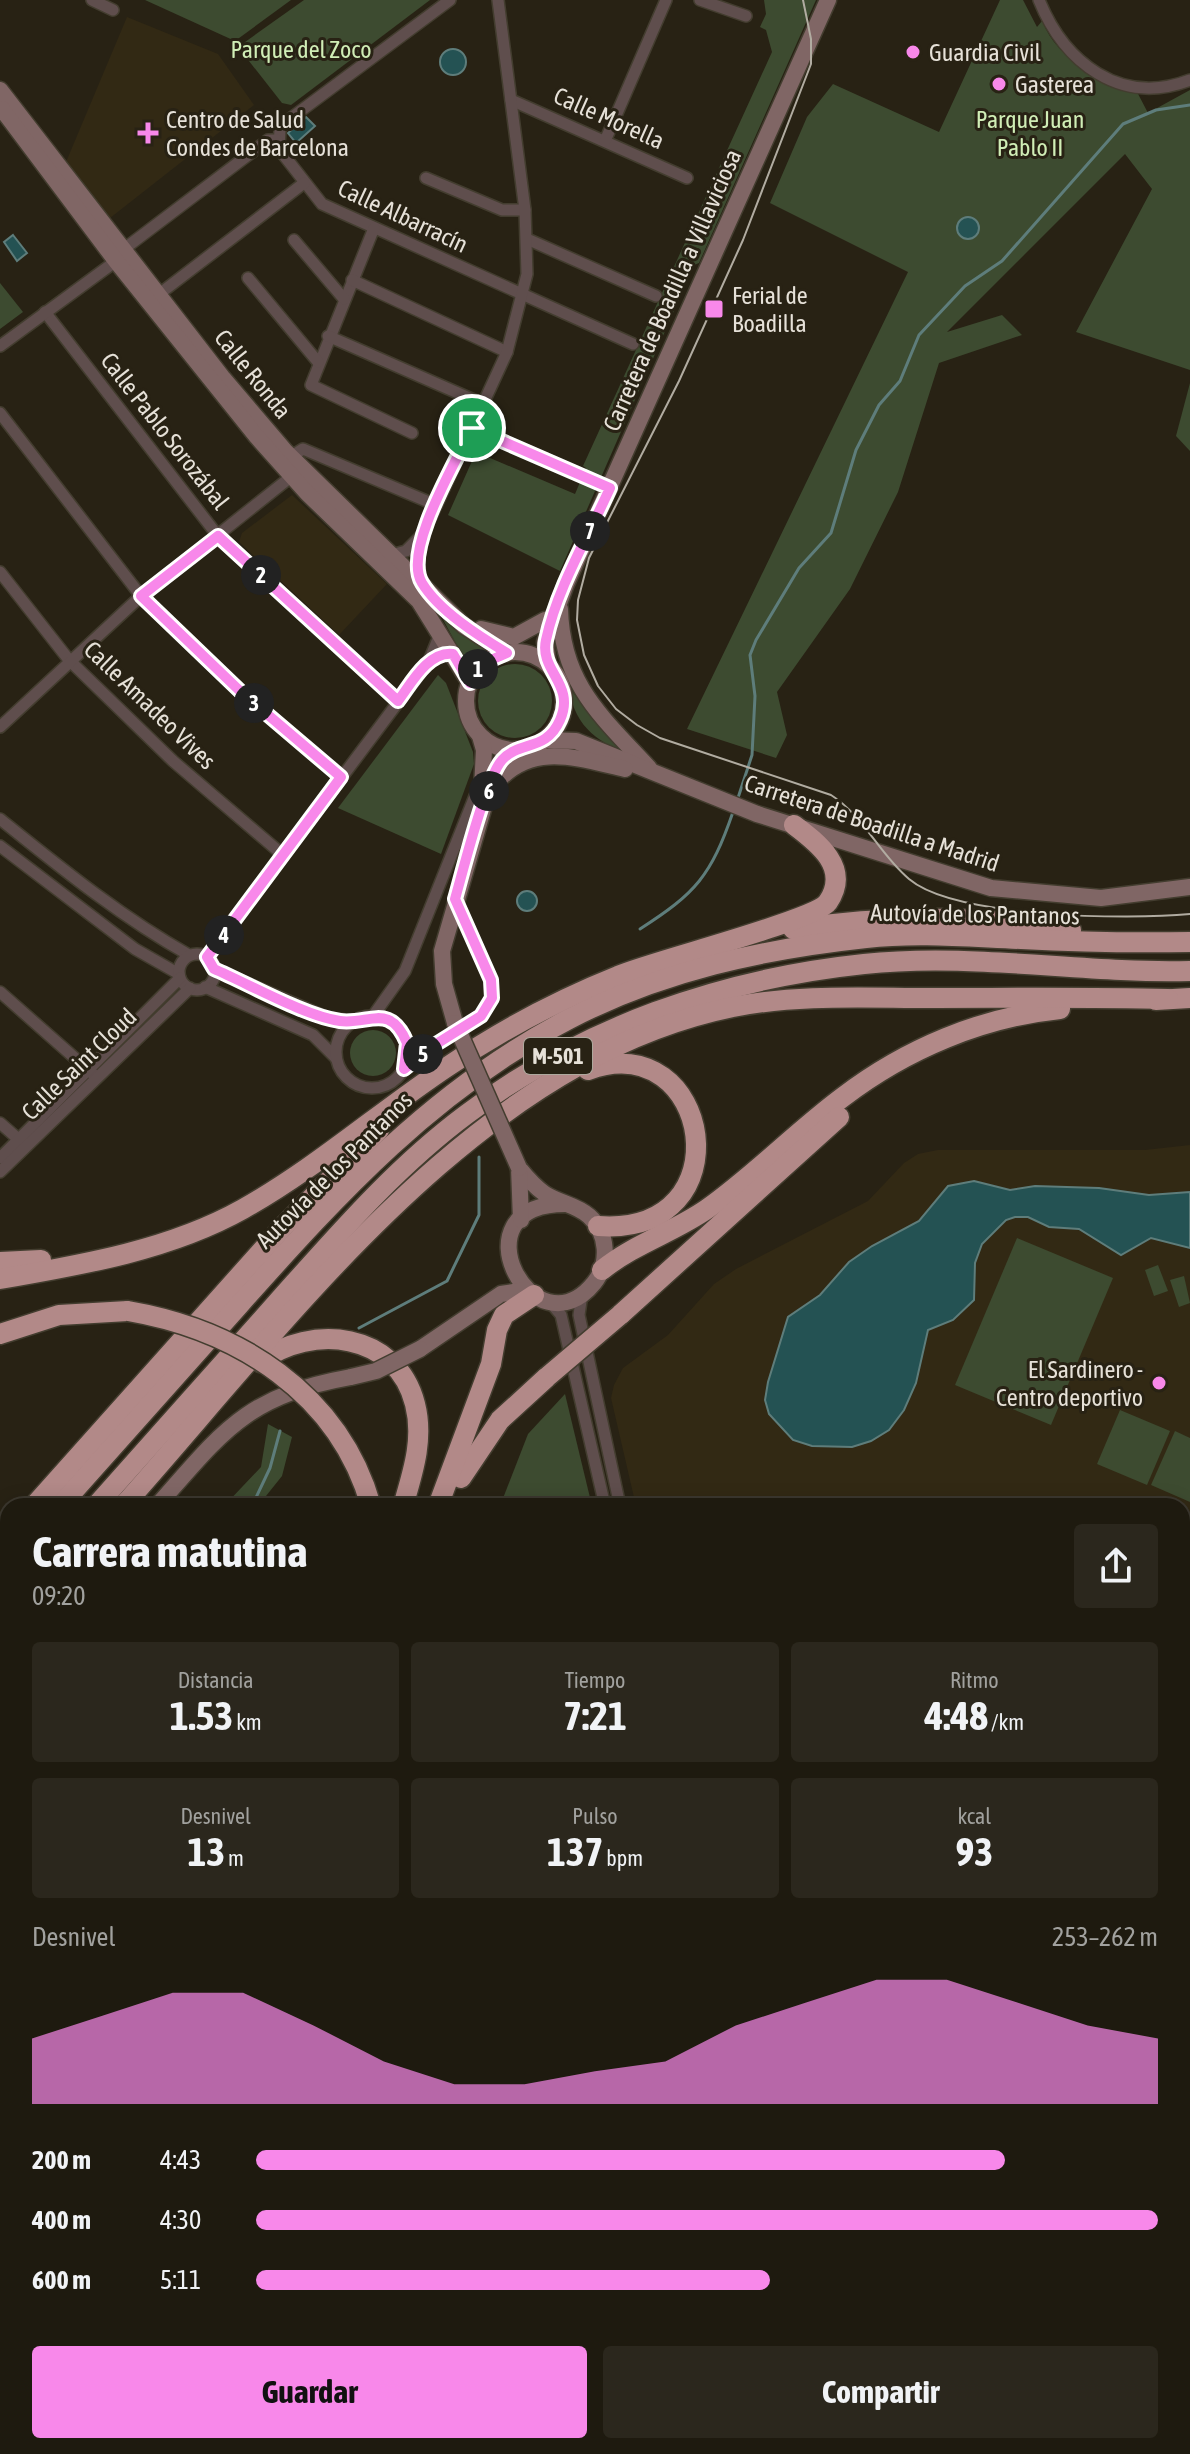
<!DOCTYPE html>
<html lang="es">
<head>
<meta charset="utf-8">
<style>
  body { margin:0; font-family:"Asap Condensed",sans-serif; background:#2b271d; color:#f1f3f6; height:100vh; display:flex; flex-direction:column; font-size:30px; white-space:nowrap }
  * { box-sizing:border-box; margin:0 }
  p { font-size:26px; color:#a1a19e }
  .icon { flex:none; width:44px; height:44px; fill:none; stroke:currentColor; stroke-width:2; stroke-linecap:round; stroke-linejoin:round }
  .map { position:relative; flex:1; overflow:hidden }
  .sheet { position:absolute; left:0px; top:1498px; width:1190px; height:956px; display:flex; flex-direction:column; background:#1e1a0f; border-radius:24px 24px 0 0; box-shadow:0 4px 20px #0003,0 0 0 2px #3c382f }
  .sheet>* { flex:none }
  .pin { position:absolute; display:grid; place-items:center; width:68px; height:68px; color:#fff; margin:-34px; border:4px solid #fff; border-radius:50%; box-shadow:0 2px 8px #0007 }
  .km { position:absolute; width:40px; height:40px; margin:-20px; border-radius:50%; background:#222; color:#fff; font-size:22px; line-height:40px; text-align:center }
  .round { display:grid; place-items:center; flex:none; width:84px; height:84px; border-radius:8px; background:#2b271d }
  .overview { display:flex; align-items:center; justify-content:space-between; height:136px; padding:0 32px }
  h1 { font-size:44px; font-weight:700; line-height:60px }
  .metrics { display:grid; grid-template-columns:repeat(3,1fr); gap:12px; height:136px; padding:8px 32px }
  .metrics div { display:grid; align-content:center; border-radius:8px; background:#2b271d; text-align:center }
  .metrics b { font-size:40px; font-weight:700 }
  .metrics small { font-size:22px; font-weight:400 }
  .metrics p { font-size:22px }
  .chart { height:224px; padding:16px 32px }
  .chart p { display:flex; justify-content:space-between }
  .chart svg { width:100%; height:144px; margin-top:8px; fill:#f888ea; opacity:.7 }
  .action { display:flex; gap:16px; margin-top:auto; padding:16px 32px }
  .action a { flex:1; height:92px; border-radius:8px; background:#f888ea; color:#111; font-size:32px; font-weight:700; line-height:92px; text-align:center }
  .action a+a { background:#2b271d; color:#f1f3f6 }
  ul { padding:0 32px; list-style:none; font-size:26px }
  li { display:grid; grid-template-columns:128px 96px 1fr; align-items:center; height:60px }
  li i { height:20px; border-radius:10px; background:#f888ea }
  .map>svg:first-child { display:block }
  .built { fill:#322914 }
  .green { fill:#3d4b30 }
  .water { fill:#245253; stroke:#5e7d7b; stroke-width:2 }
  .lines { fill:none; stroke-linecap:round; stroke-linejoin:round }
  .stream { stroke:#5e7d7b; stroke-width:3 }
  .street-casing { stroke:#433d2f; stroke-width:14 }
  .secondary-casing { stroke:#433d2f; stroke-width:19 }
  .highway-casing { stroke:#433d2f; stroke-width:23 }
  .street { stroke:#5f4e4d; stroke-width:11 }
  .secondary { stroke:#806665; stroke-width:16 }
  .highway { stroke:#b28988; stroke-width:20 }
  .tram { stroke:#b1aca1; stroke-width:2 }
  .secondary-bridge-casing { stroke:#433d2f; stroke-width:19; stroke-linecap:butt }
  .highway-bridge-casing { stroke:#433d2f; stroke-width:23; stroke-linecap:butt }
  .secondary-bridge { stroke:#806665; stroke-width:16 }
  .highway-bridge { stroke:#b28988; stroke-width:20 }
  .route-casing { stroke:#fff; stroke-width:16 }
  .route { stroke:#f888ea; stroke-width:10 }
  .poi-dot { fill:#f888ea; stroke:#282214; stroke-width:3 }
  .labels { text-anchor:middle; dominant-baseline:central; stroke-width:6; stroke-linejoin:round; paint-order:stroke }
  .shield { fill:#282214; stroke:#ada89d; stroke-width:2 }
  .shield-label { font-size:22px; font-weight:bold; fill:#e6e1d8 }
  .park-label { font-size:24px; fill:#d0eeb6; stroke:#282214 }
  .poi-label { font-size:24px; fill:#e6e1d8; stroke:#282214; text-anchor:start }
  .street-label { font-size:24px; fill:#e6e1d8; stroke:#282214 }
</style>
</head>
<body>
<div class="map">
<svg width="1190" height="2454" viewBox="0 0 1190 2454">
  <rect width="100%" height="100%" fill="#282214"/>
  <g class="built">
    <path d="M127 17 218 54 254 105 110 218 66 162Z"/>
    <path d="M292 495 387 584 339 635 239 542 242 533Z"/>
    <path d="M1190 1145V1768L1182 1766V1506H636L611 1398 614 1385 623 1368 668 1335 714 1284 736 1269 868 1201 904 1163 918 1154 938 1150H1145Z"/>
  </g>
  <g class="green">
    <path d="M145 0H291L235 41Z"/>
    <path d="M304 0H430L291 105 282 103 238 47Z"/>
    <path d="M764 0H816L699 263 694 265 560 571 448 515 476 452 575 494 586 468 583 466 772 52 766 30 760 27 766 14Z"/>
    <path d="M1000 0H1023L1037 27 1042 21C1060 63 1096 76 1136 90L1148 113 1190 90V370L1076 332 1152 189 1125 154 947 332 1002 315 1022 335 939 363 898 492 850 589 777 692 787 735 776 758 687 729 908 272 770 203 807 117 833 84 939 132Z"/>
    <path d="M0 283 23 312 0 329Z"/>
    <path d="M1190 383V451L1176 436Z"/>
    <path d="M438 610 495 650 480 657 470 670Z"/>
    <circle cx="515" cy="701" r="37"/>
    <path d="M438 675 446 683 473 752 474 764 441 854 338 808Z"/>
    <path d="M569 687 592 718 637 760C600 741 575 731 569 687Z"/>
    <circle cx="373" cy="1053" r="23"/>
    <path d="M1017 1238 1113 1278 1051 1425 955 1385Z"/>
    <path d="M1158 1265 1168 1291 1154 1296 1145 1270Z"/>
    <path d="M1184 1276 1190 1303 1179 1307 1170 1280Z"/>
    <path d="M565 1394 592 1506H500L528 1434Z"/>
    <path d="M1120 1410 1170 1431 1147 1485 1097 1464Z"/>
    <path d="M268 1424 292 1437 282 1476 258 1506H224L261 1467Z"/>
    <path d="M1175 1431 1190 1438V1502L1151 1485Z"/>
    <path d="M8 1713V1859L0 1843V1726Z"/>
    <path d="M0 1916 8 1917V2385L0 2399Z"/>
    <path d="M1190 2376V2454H1110L1118 2446H1182V2384Z"/>
  </g>
  <g class="water">
    <circle cx="453" cy="62" r="13"/>
    <path d="M306 117 315 126 296 143 288 133Z"/>
    <circle cx="968" cy="228" r="11"/>
    <path d="M13 235 27 253 17 261 4 242Z"/>
    <circle cx="527" cy="901" r="10"/>
    <path d="M974 1181 1010 1190 1035 1186 1099 1188 1149 1195 1190 1192V1248L1151 1238 1121 1255 1079 1229 1049 1227 1028 1217H1015L1006 1220 982 1244 975 1263 974 1300 953 1320 928 1330 916 1383 904 1410 889 1430 871 1441 852 1447 812 1446 793 1440 769 1414 765 1400 768 1382 788 1317 820 1295 849 1262 872 1246 919 1221 948 1186Z"/>
  </g>
  <g class="lines">
    <g class="stream">
      <path d="M737 801 752 755 755 696 750 655 756 640 799 568 831 533 856 450 879 405 900 381 919 335 965 286 1002 261 1123 124 1156 110 1190 105"/>
      <path d="M640 929C696 893 711 876 733 812"/>
      <path d="M359 1328 447 1281 479 1215V1157"/>
      <path d="M252 1506 270 1468 280 1431"/>
      <path d="M0 1737 1 1728 8 1722"/>
      <path d="M0 1795 8 1812"/>
      <path d="M1182 1840 1190 1842"/>
      <path d="M0 2143 8 2136"/>
    </g>
    <g class="street-casing">
      <g id="street">
        <path d="M92 0 113 10"/>
        <path d="M450 0 287 121 280 129 279 149 322 204 633 344"/>
        <path d="M700 0 746 16"/>
        <path d="M1039 0C1064 62 1120 107 1190 80"/>
        <path d="M511 100 687 178"/>
        <path d="M605 141 666 0"/>
        <path d="M426 178 502 210H525"/>
        <path d="M374 228 311 385 412 433"/>
        <path d="M527 239 656 296"/>
        <path d="M294 240 344 299"/>
        <path d="M124 249 268 140H277"/>
        <path d="M248 278 318 362"/>
        <path d="M352 280 507 352"/>
        <path d="M158 295 304 183"/>
        <path d="M45 312 218 536 398 701"/>
        <path d="M328 336 483 404"/>
        <path d="M0 346 116 261"/>
        <path d="M0 413 141 596 241 692 341 777"/>
        <path d="M472 428 610 488"/>
        <path d="M290 457 303 449 436 505"/>
        <path d="M391 555 406 551 420 537"/>
        <path d="M0 572 69 660 173 761 283 855"/>
        <path d="M421 582 418 562 423 534 507 352 527 274 525 210 498 0"/>
        <path d="M0 727 141 596 292 476"/>
        <path d="M0 819C61 868 121 917 189 955"/>
        <path d="M0 846 135 949 179 974"/>
        <circle cx="197" cy="972" r="18"/>
        <path d="M207 957 429 661 440 634"/>
        <path d="M214 969 328 1018 353 1021"/>
        <path d="M205 987 313 1035 336 1058"/>
        <path d="M0 992 93 1074"/>
        <path d="M373 1016 405 971 481 781"/>
        <circle cx="372" cy="1052" r="36"/>
        <path d="M405 1069 433 1046 481 1016 492 998 491 980 456 902"/>
        <path d="M0 1123 24 1144"/>
        <path d="M0 1158 180 978"/>
        <path d="M0 1172 190 988"/>
        <path d="M582 1294 579 1315 620 1506"/>
        <path d="M549 1301 561 1315 605 1506"/>
        <path d="M1182 1784 1190 1786"/>
        <path d="M1182 1795 1190 1797"/>
        <path d="M1182 2231 1190 2235"/>
        <path d="M1182 2356 1190 2347"/>
        <path d="M1087 2454 1095 2446"/>
      </g>
    </g>
    <g class="secondary-casing">
      <g id="secondary">
        <path d="M0 90 222 377 285 451 464 626 507 653"/>
        <path d="M2 109 116 261 257 437 307 493 419 601 470 683"/>
        <path d="M560 609C562 684 601 716 649 768"/>
        <path d="M481 629 514 637 545 620"/>
        <circle cx="515" cy="701" r="49"/>
        <path d="M548 664 545 642 566 584 828 0"/>
        <path d="M480 736 484 750 482 788"/>
        <path d="M546 740 576 741 757 814 991 888 1101 898 1190 887"/>
        <path d="M495 784C531 741 577 758 625 769"/>
        <path d="M455 1023 444 984 442 951 493 775 503 759 515 750"/>
        <path d="M519 1168C527 1178 535 1187 545 1194 559 1203 577 1205 589 1216 608 1233 610 1263 594 1283 534 1357 452 1204 565 1204"/>
        <path d="M519 1168 521 1220"/>
        <path d="M420 1349 501 1294 526 1290"/>
        <path d="M157 1506C224 1430 246 1396 351 1377"/>
        <path d="M0 1695 8 1683"/>
      </g>
    </g>
    <g class="highway-casing">
      <g id="highway">
        <path d="M793 929C886 915 978 915 1071 930"/>
        <path d="M1156 1000 1190 998"/>
        <path d="M588 1070C712 1025 747 1237 598 1226"/>
        <path d="M0 1262 41 1260"/>
        <path d="M602 1270C634 1244 674 1232 707 1209 755 1175 796 1132 843 1097 906 1049 982 1017 1060 1009"/>
        <path d="M0 1279C81 1265 170 1250 243 1209 316 1168 378 1113 447 1067 500 1031 558 1000 618 976 652 961 815 921 828 902 851 868 818 843 794 825"/>
        <path d="M620 1315 839 1117"/>
        <path d="M0 1334 59 1315 128 1311"/>
        <path d="M260 1362C311 1323 397 1332 415 1404 424 1439 413 1472 403 1506"/>
        <path d="M461 1478 500 1420 547 1377"/>
        <path d="M34 1506 283 1227 379 1130"/>
        <path d="M60 1506C120 1439 180 1372 240 1304 339 1193 434 1089 569 1019 662 971 763 949 866 938 917 932 970 937 1021 939 1078 942 1134 943 1190 942"/>
        <path d="M96 1506C158 1436 220 1367 282 1297 340 1232 397 1166 467 1114 583 1027 721 979 864 964 972 952 1082 974 1190 971"/>
        <path d="M123 1506C288 1321 476 1059 733 1007 798 994 865 998 931 998 1010 998 1089 997 1168 999"/>
        <path d="M438 1506 491 1364 497 1330 504 1315 534 1295"/>
        <path d="M0 1543 8 1534"/>
        <path d="M0 1613 8 1604"/>
        <path d="M0 1644 8 1635"/>
        <path d="M0 1670 8 1678"/>
        <path d="M0 1857 8 1856"/>
        <path d="M0 1902 8 1904"/>
        <path d="M802 2446 811 2454"/>
        <path d="M830 2446 838 2454"/>
        <path d="M888 2446 896 2454"/>
        <path d="M914 2446 921 2454"/>
      </g>
    </g>
    <use href="#street" class="street"/>
    <use href="#secondary" class="secondary"/>
    <use href="#highway" class="highway"/>
    <path class="tram" d="M803 0 811 39V64L743 240 679 381 589 558 578 600 577 620 584 655 598 686 616 709 637 725 660 738 831 795C864 816 879 854 909 879 955 918 1130 920 1190 914"/>
    <g class="secondary-bridge-casing">
      <g id="secondary-bridge">
        <path d="M455 1023 519 1168"/>
        <path d="M351 1377 376 1371 420 1349"/>
      </g>
    </g>
    <g class="highway-bridge-casing">
      <g id="highway-bridge">
        <path d="M128 1311C238 1330 339 1393 371 1506"/>
        <path d="M547 1377 620 1315"/>
        <path d="M0 1557 8 1565"/>
      </g>
    </g>
    <use href="#secondary-bridge" class="secondary-bridge"/>
    <use href="#highway-bridge" class="highway-bridge"/>
  </g>
  <g class="lines">
    <g class="route-casing">
      <path id="route" d="M472 428 610 488C588 537 557 588 546 640 539 671 576 684 560 720 546 752 520 740 502 760 486 778 463 871 455 899L491 980 492 998 481 1016 433 1046 404 1069 407 1043C390 1002 369 1025 340 1021 305 1016 249 984 214 969L207 957 341 777 241 692 141 596 218 536 398 701C411 684 428 651 453 654L470 683 484 663 507 653C479 636 439 611 422 583 402 551 457 460 472 428Z"/>
    </g>
    <use href="#route" class="route"/>
  </g>
  <g class="poi-dot">
    <circle cx="913" cy="52" r="8"/>
    <circle cx="999" cy="84" r="8"/>
    <path d="M144 121h8v8h8v8h-8v8h-8v-8h-8v-8h8z"/>
    <rect x="704" y="299" width="20" height="20" rx="4"/>
    <circle cx="1159" cy="1383" r="8"/>
  </g>
  <g class="labels">
    <rect class="shield" x="524" y="1038" width="68" height="36" rx="6"/>
    <g class="shield-label">
      <text x="558" y="1056">M-501</text>
    </g>
    <g class="park-label">
      <text x="301" y="49">Parque del Zoco</text>
      <text x="1030" y="119">Parque Juan<tspan x="1030" dy="28">Pablo II</tspan></text>
    </g>
    <g class="poi-label">
      <text x="929" y="52">Guardia Civil</text>
      <text x="1015" y="84">Gasterea</text>
      <text x="166" y="119">Centro de Salud<tspan x="166" dy="28">Condes de Barcelona</tspan></text>
      <text x="732" y="295">Ferial de<tspan x="732" dy="28">Boadilla</tspan></text>
      <text x="1143" y="1369" text-anchor="end">El Sardinero -<tspan x="1143" dy="28">Centro deportivo</tspan></text>
    </g>
    <g class="street-label">
      <text transform="translate(609 118) rotate(24)">Calle Morella</text>
      <text transform="translate(403 216) rotate(25)">Calle Albarracín</text>
      <text transform="translate(672 290) rotate(-66)">Carretera de Boadilla a Villaviciosa</text>
      <text transform="translate(253 374) rotate(51)">Calle Ronda</text>
      <text transform="translate(165 431) rotate(52)">Calle Pablo Sorozábal</text>
      <text transform="translate(150 705) rotate(44)">Calle Amadeo Vives</text>
      <text transform="translate(872 823) rotate(18)">Carretera de Boadilla a Madrid</text>
      <text transform="translate(975 914) rotate(1)">Autovía de los Pantanos</text>
      <text transform="translate(79 1064) rotate(-44)">Calle Saint Cloud</text>
      <text transform="translate(334 1170) rotate(-45)">Autovía de los Pantanos</text>
    </g>
  </g>
</svg>
<div class="pin" style="left:472px;top:428px;background:#1e9e55"><svg class="icon" aria-label="arrive" viewBox="0 0 24 24"><path d="M6 21V4h12l-3 4 3 4H6"/></svg></div>
<b class="km" style="left:478px;top:669px">1</b>
<b class="km" style="left:261px;top:575px">2</b>
<b class="km" style="left:254px;top:703px">3</b>
<b class="km" style="left:224px;top:935px">4</b>
<b class="km" style="left:423px;top:1054px">5</b>
<b class="km" style="left:489px;top:791px">6</b>
<b class="km" style="left:590px;top:531px">7</b>
<section class="sheet">
<div class="overview"><div><h1>Carrera matutina</h1><p>09:20</p></div><a class="round"><svg class="icon" aria-label="share" viewBox="0 0 24 24"><path d="M12 15V3M7 8l5-5 5 5M5 13v7h14v-7"/></svg></a></div>
<div class="metrics">
<div><p>Distancia</p><b>1.53<small> km</small></b></div>
<div><p>Tiempo</p><b>7:21</b></div>
<div><p>Ritmo</p><b>4:48<small> /km</small></b></div>
</div>
<div class="metrics">
<div><p>Desnivel</p><b>13<small> m</small></b></div>
<div><p>Pulso</p><b>137<small> bpm</small></b></div>
<div><p>kcal</p><b>93</b></div>
</div>
<div class="chart"><p><span>Desnivel</span>253–262 m</p>
<svg viewBox="0 0 160 44" preserveAspectRatio="none"><path d="M0 44V24L10 17L20 10L30 10L40 20L50 31L60 38L70 38L80 34L90 31L100 20L110 13L120 6L130 6L140 13L150 20L160 24V44z"/></svg>
</div>
<ul>
<li><b>200 m</b>4:43<i style="width:83%"></i></li>
<li><b>400 m</b>4:30<i style="width:100%"></i></li>
<li><b>600 m</b>5:11<i style="width:57%"></i></li>
</ul>
<div class="action"><a>Guardar</a><a>Compartir</a></div>
</section>
</div>
</body>
</html>
